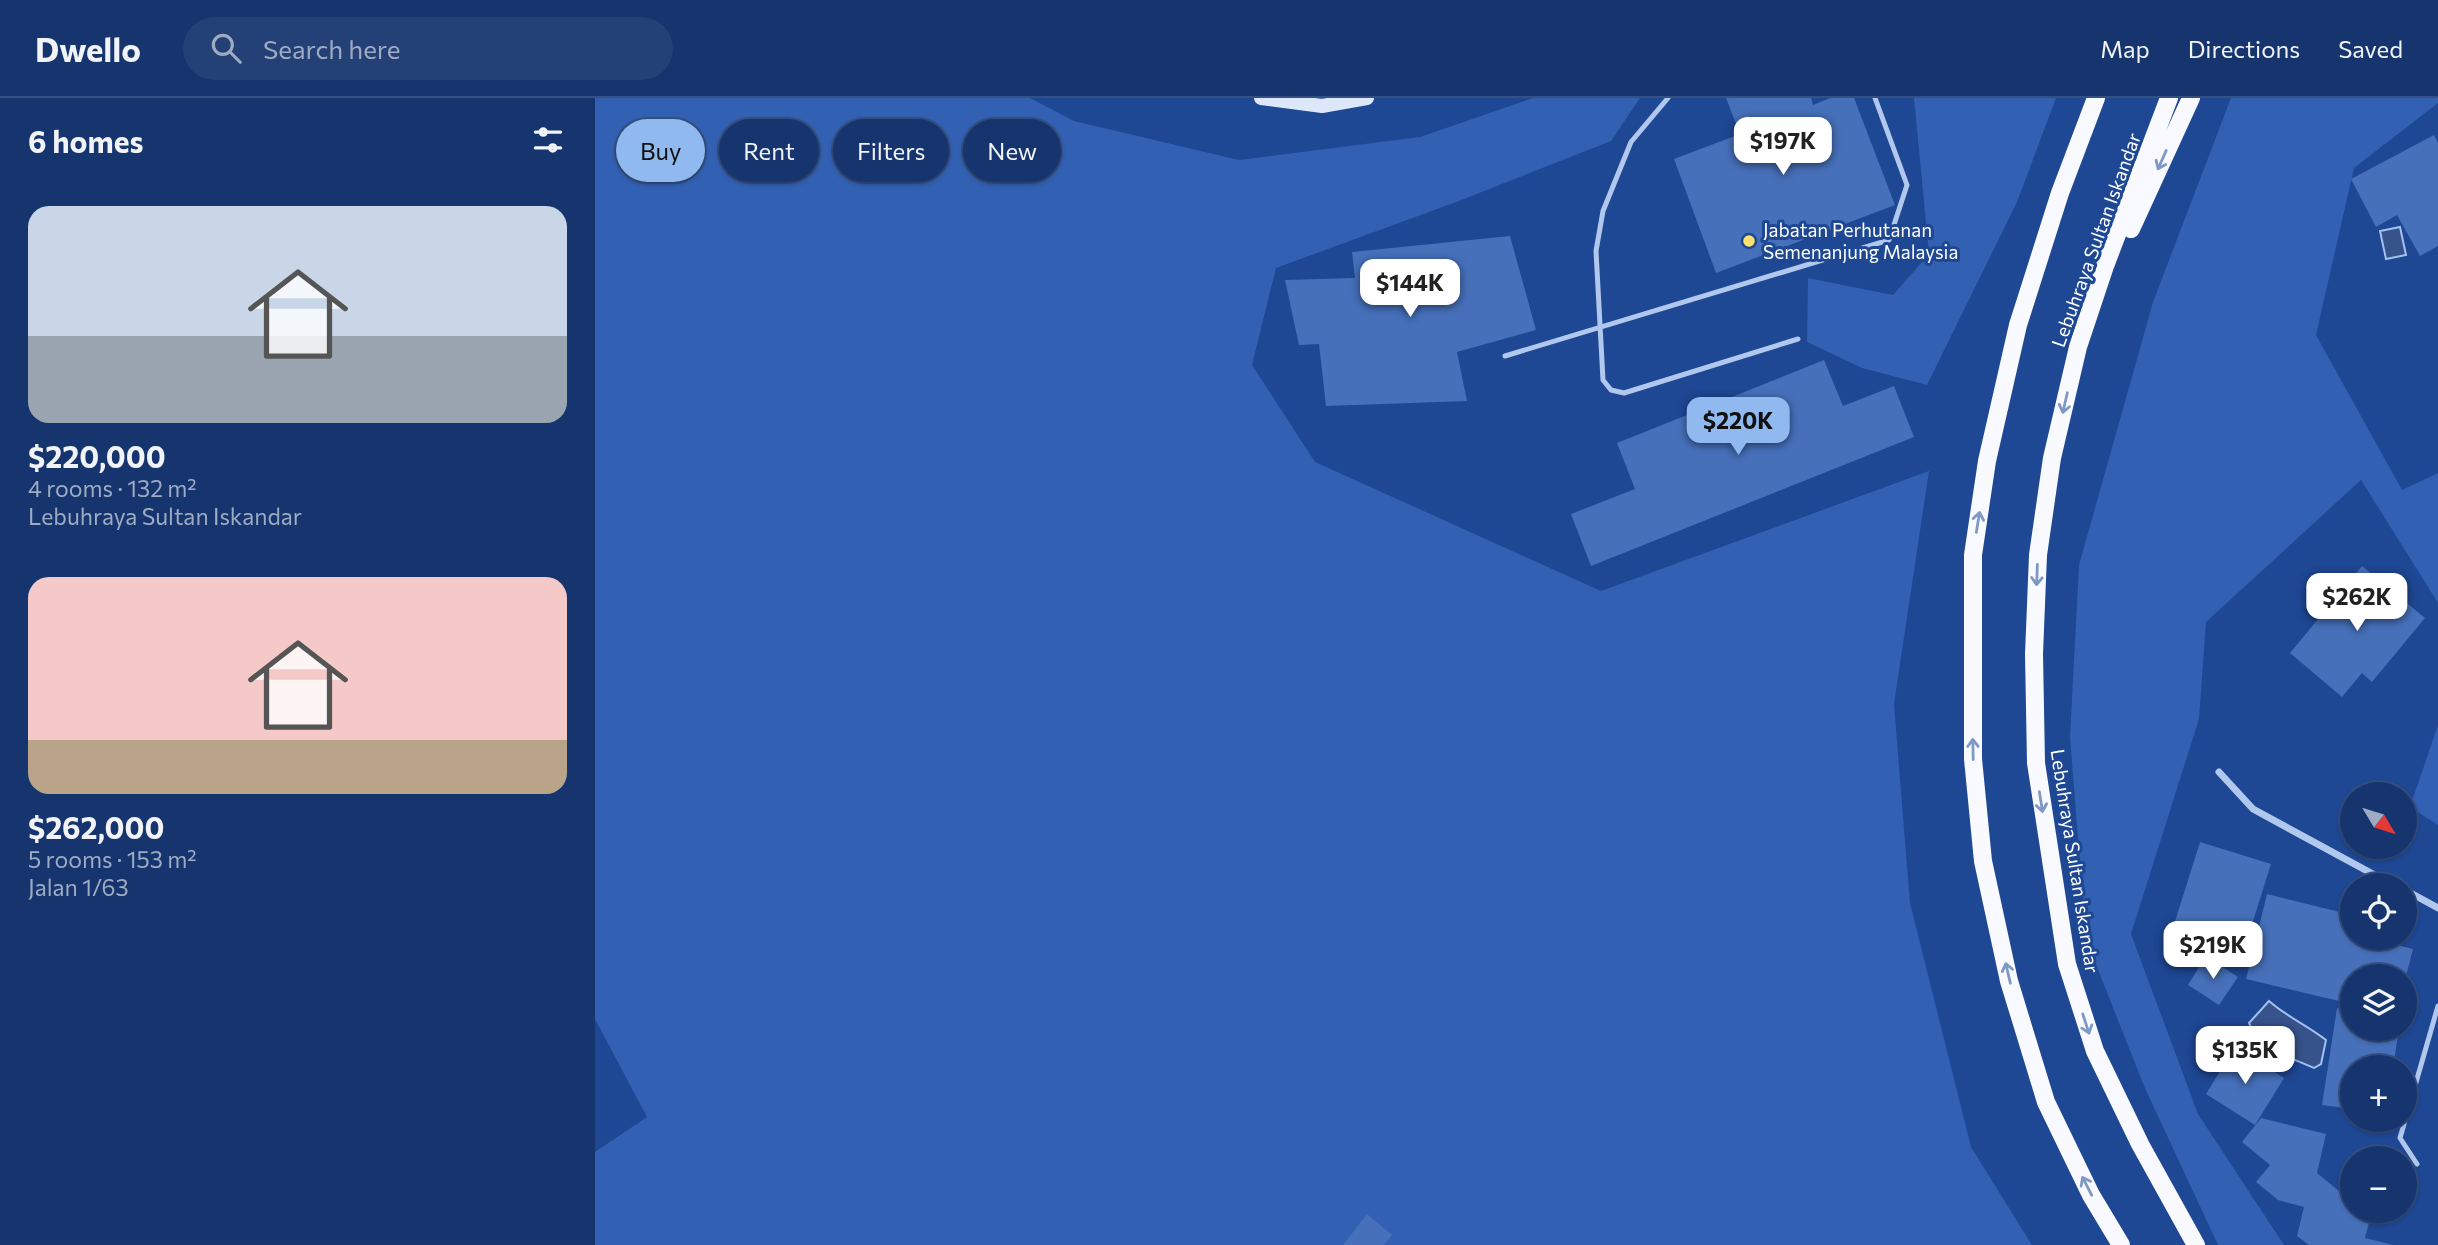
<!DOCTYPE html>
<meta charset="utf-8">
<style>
:root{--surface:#16356f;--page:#234077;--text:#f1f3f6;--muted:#9eabc3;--line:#355082;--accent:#90b9f0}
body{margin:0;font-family:Commissioner,sans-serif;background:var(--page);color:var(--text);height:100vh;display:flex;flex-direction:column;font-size:26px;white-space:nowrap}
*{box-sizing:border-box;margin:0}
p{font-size:23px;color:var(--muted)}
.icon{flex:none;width:38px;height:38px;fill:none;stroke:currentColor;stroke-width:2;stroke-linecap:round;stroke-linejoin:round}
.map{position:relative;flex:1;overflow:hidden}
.drawer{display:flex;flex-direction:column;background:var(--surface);width:595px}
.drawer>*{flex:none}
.guide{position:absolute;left:21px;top:21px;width:665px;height:63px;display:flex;gap:14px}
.needle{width:46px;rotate:128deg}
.controls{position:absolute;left:1745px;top:684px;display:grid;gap:14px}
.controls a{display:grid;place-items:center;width:77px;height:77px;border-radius:50%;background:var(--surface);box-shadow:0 2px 5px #0004,0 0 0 2px var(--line);font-size:35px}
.price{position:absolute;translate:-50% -60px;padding:0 16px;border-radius:14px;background:#fff;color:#222;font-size:23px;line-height:46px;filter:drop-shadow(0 2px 4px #0008)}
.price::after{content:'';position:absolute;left:50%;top:42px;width:21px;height:16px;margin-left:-10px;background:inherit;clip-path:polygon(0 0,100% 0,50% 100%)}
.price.current{background:var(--accent);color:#111}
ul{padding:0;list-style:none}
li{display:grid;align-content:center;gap:14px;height:371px;padding:0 28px}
li span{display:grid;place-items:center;height:217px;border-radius:21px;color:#555}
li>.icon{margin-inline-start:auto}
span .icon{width:126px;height:126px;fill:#fffc;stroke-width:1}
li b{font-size:30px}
h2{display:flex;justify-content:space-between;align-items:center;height:84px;padding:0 28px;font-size:30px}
.chip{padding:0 24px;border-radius:32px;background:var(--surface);box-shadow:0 2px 5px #0004,0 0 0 2px var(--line);font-size:24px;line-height:63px}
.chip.current{background:var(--accent);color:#111}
header{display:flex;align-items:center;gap:42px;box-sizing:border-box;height:98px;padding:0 35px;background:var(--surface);border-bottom:2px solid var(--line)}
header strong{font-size:33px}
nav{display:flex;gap:38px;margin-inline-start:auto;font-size:24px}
.search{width:490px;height:63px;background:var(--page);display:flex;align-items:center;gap:18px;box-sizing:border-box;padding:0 24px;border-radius:38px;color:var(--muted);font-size:26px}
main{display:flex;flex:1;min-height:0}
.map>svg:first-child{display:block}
.green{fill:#3260b2}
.water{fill:#36538c;stroke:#a3c0f0;stroke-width:2}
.building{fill:#4670ba}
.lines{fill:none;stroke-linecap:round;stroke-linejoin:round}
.lane{stroke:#b0c7ee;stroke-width:5}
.street{stroke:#b0c7ee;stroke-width:7}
.secondary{stroke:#dde7fa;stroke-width:14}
.primary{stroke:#f8faff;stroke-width:18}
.oneway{stroke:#8098c4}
.poi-dot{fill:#fde16f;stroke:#1e4794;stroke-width:2.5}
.labels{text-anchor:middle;stroke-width:6;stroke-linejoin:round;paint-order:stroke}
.poi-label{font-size:19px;fill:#fff;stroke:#1e4794;text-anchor:start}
.street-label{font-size:19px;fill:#fff;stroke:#1e4794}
</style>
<header>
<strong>Dwello</strong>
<div class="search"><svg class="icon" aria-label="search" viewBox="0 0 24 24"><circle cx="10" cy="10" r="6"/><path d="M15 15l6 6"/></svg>Search here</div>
<nav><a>Map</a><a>Directions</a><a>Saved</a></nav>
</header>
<main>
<section class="drawer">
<h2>6 homes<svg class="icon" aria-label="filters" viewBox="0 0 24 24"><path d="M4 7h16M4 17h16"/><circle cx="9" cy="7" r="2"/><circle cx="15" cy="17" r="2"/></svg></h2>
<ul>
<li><span style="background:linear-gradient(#c9d6e8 60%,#9aa5b1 0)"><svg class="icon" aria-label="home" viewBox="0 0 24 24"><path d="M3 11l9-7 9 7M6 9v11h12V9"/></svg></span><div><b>$220,000</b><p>4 rooms · 132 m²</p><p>Lebuhraya Sultan Iskandar</p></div></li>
<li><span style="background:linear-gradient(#f6c9c9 75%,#b9a48a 0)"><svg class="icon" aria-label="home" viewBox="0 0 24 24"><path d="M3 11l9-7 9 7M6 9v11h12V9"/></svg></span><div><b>$262,000</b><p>5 rooms · 153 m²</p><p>Jalan 1/63</p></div></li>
</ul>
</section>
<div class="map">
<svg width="1843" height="1147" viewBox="0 0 1843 1147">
<rect width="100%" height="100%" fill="#1e4794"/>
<path class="green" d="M 0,0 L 435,0 L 479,23 L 644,62 L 825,39 L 938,0 L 1045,0 L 1016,43 L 864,103 L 681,170 L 657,267 L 720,364 L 1006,493 L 1334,373 L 1299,606 L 1315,805 L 1376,1049 L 1437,1147 L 0,1147 L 0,1054 L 52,1019 L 0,921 Z
M 1319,0 L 1461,0 L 1422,104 L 1332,287 L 1267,270 L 1212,244 L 1213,180 L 1298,197 L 1334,156 Z
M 1636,0 L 1843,0 L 1843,5 L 1759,70 L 1721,237 L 1807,392 L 1843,375 L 1843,505 L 1766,382 L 1611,524 L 1604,621 L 1536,836 L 1603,1016 L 1689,1147 L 1623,1147 L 1549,988 L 1500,864 L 1488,804 L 1475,639 L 1484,467 L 1558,204 Z
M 1843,627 L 1843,727 L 1815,709 Z"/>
<path class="water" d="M 1805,129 L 1811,157 L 1791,161 L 1785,133 Z
M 1674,903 C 1692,919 1712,927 1731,942 L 1726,966 L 1719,970 L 1676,952 L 1661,941 L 1654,925 Z"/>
<path class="building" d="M 1131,0 L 1216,0 L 1218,7 L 1235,0 L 1259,0 L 1300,107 L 1121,175 L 1079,61 L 1145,36 Z
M 1839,37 L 1843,45 L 1843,148 L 1825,158 L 1802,117 L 1781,129 L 1756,81 Z
M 915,138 L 941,232 L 862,254 L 872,303 L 731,308 L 724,246 L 704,247 L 690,182 L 760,180 L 757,154 Z
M 1229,262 L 1248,308 L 1299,288 L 1319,339 L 996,468 L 976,416 L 1040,391 L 1022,345 Z
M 1767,468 L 1830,520 L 1777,584 L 1767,575 L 1747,599 L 1695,555 Z
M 1605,744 L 1676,766 L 1647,858 L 1576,836 Z
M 1672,796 L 1757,817 L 1757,840 L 1774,840 L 1818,851 L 1811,878 L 1757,878 L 1757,906 L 1651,881 Z
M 1611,858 L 1643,879 L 1624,907 L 1593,887 Z
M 1742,910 L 1757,912 L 1757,931 L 1804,931 L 1798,970 L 1757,970 L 1757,1011 L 1727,1007 Z
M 1640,949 L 1689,980 L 1660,1027 L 1611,996 Z
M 1666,1020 L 1731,1036 L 1722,1075 L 1744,1093 L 1757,1096 L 1757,1113 L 1777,1113 L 1770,1140 L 1798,1147 L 1714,1147 L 1702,1138 L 1709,1109 L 1683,1102 L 1661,1084 L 1675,1067 L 1647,1044 Z
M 772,1116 L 797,1137 L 789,1147 L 748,1147 Z"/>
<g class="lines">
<path class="lane" d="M 1073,0 L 1036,44 L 1008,113 L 1001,153 L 1008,282 L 1016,292 L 1029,295 L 1203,241
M 910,258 L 1294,142 L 1312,87 L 1280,0
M 1822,1066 L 1805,1040 L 1843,908"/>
<path class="street" d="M 1624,674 L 1658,711 L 1800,788
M 1810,792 L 1843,810"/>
<path class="secondary" d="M 666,0 L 727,8 L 772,0"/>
<path class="primary" d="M 1501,0 L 1465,95 L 1423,227 L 1392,363 L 1378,457 L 1378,661 L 1388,763 L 1414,883 L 1451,1004 L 1496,1097 L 1526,1147
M 1574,0 L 1510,168 L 1483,249 L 1457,360 L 1443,457 L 1439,556 L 1441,665 L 1472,866 L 1500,953 L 1545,1046 L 1601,1147
M 1536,131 L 1596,0"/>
</g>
<defs><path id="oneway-shaft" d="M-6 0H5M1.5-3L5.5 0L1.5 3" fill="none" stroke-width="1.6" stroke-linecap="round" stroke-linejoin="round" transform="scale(1.75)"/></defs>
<g class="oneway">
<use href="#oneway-shaft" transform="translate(1567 62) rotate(114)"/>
<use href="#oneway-shaft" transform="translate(1470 305) rotate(103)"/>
<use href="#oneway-shaft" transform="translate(1383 424) rotate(-81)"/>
<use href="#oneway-shaft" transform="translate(1442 477) rotate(92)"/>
<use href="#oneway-shaft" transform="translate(1378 651) rotate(-91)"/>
<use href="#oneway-shaft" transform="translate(1446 704) rotate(81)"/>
<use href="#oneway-shaft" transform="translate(1413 875) rotate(-103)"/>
<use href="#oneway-shaft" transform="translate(1491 926) rotate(72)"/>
<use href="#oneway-shaft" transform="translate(1492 1088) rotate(-117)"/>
</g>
<circle class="poi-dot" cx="1154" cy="143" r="7"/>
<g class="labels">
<g class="poi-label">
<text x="1168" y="139">Jabatan Perhutanan<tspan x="1168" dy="22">Semenanjung Malaysia</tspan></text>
</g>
<g class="street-label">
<text transform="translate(1501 142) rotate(-70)" y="7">Lebuhraya Sultan Iskandar</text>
<text transform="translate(1480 763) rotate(81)" y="7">Lebuhraya Sultan Iskandar</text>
</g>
</g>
</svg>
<div class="controls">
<a><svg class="needle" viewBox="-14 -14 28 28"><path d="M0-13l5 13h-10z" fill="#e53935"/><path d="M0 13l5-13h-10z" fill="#9eabc3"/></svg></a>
<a><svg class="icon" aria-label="locate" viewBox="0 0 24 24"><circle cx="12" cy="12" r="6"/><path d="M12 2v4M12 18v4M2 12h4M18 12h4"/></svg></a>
<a><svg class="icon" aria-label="layers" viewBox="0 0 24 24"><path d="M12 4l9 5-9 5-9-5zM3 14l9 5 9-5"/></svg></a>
<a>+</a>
<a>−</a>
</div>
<b class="price" style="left:1188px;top:79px">$197K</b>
<b class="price" style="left:815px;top:221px">$144K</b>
<b class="price current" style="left:1143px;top:359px">$220K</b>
<b class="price" style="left:1762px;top:535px">$262K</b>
<b class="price" style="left:1618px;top:883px">$219K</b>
<b class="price" style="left:1650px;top:988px">$135K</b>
<div class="guide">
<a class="chip current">Buy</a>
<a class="chip">Rent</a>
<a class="chip">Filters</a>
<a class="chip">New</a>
</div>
</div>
</main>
